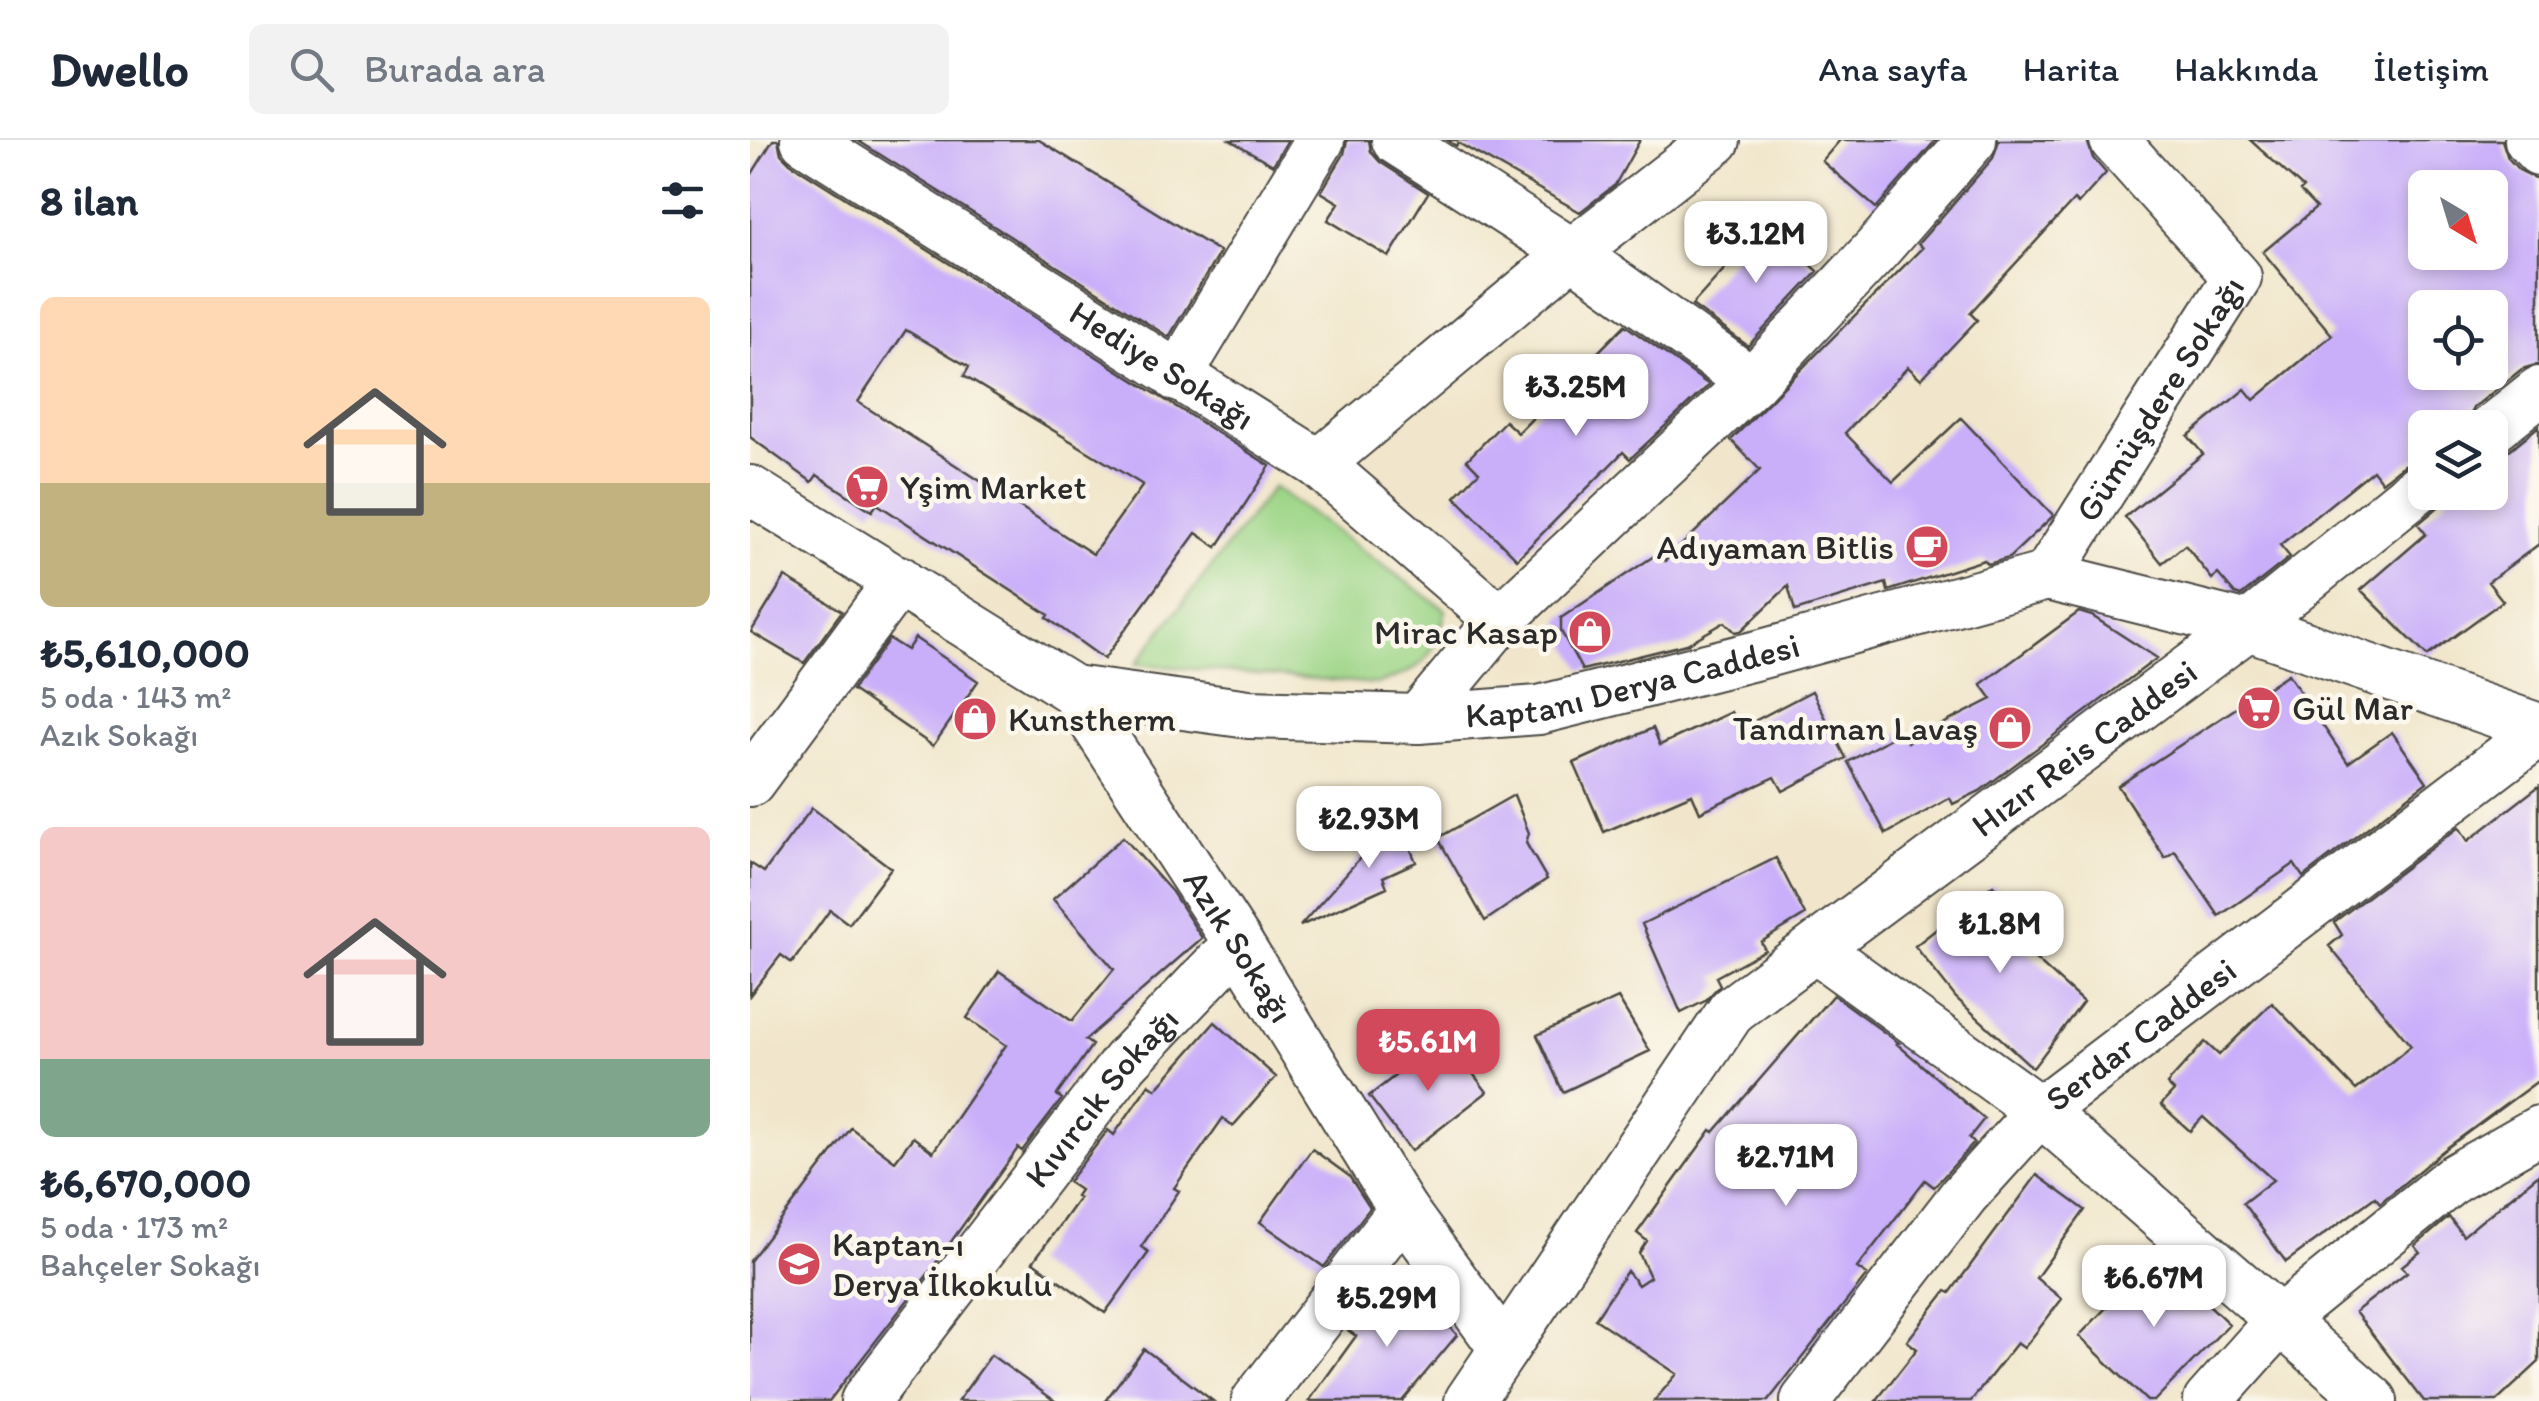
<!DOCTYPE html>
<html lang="tr">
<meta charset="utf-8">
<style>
:root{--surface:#fff;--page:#f2f2f3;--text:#1f2937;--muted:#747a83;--line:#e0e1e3;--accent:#d1495b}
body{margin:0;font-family:Itim,sans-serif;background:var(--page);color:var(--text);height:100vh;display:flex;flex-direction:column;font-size:38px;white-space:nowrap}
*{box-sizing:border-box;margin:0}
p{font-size:32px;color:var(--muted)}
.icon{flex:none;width:55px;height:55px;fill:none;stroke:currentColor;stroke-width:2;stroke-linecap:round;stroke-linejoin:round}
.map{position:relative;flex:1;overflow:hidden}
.details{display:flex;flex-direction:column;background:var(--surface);width:750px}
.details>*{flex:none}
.needle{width:65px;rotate:142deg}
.tools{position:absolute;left:1658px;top:30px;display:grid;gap:20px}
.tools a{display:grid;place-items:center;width:100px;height:100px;border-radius:15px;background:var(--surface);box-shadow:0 5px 15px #0003;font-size:50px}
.price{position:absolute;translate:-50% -85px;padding:0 22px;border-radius:20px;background:#fff;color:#222;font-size:32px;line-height:65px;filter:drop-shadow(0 2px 5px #0008)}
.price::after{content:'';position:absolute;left:50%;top:60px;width:30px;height:22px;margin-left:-15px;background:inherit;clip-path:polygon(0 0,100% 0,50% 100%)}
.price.on{background:var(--accent);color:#fff}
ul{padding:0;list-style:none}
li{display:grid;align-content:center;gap:20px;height:530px;padding:0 40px}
li span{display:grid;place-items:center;height:310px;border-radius:15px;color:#555}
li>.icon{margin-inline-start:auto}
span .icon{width:180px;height:180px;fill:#fffc;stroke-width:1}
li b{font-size:42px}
h2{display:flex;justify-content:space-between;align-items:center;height:120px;padding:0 40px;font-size:42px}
header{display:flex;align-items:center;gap:60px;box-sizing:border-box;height:140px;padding:0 50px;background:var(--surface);border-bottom:2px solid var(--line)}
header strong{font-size:48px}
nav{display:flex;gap:55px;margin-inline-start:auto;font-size:35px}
.search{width:700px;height:90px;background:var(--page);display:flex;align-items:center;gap:25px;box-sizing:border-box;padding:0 35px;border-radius:15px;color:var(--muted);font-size:38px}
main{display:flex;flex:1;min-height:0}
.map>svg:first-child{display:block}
.green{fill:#9dd587;stroke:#648059;stroke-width:2.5}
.building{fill:#c9aefa;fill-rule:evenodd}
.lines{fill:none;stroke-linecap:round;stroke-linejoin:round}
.minor-casing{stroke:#494743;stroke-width:52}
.minor{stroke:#fff;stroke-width:48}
.labels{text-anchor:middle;stroke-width:9;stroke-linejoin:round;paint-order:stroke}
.street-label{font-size:35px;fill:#2b2b2b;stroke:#fbf7ec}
.poi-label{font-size:35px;fill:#2b2b2b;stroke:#fbf7ec;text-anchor:start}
</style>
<header>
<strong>Dwello</strong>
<div class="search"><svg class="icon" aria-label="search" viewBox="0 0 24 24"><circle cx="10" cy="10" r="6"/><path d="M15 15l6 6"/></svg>Burada ara</div>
<nav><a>Ana sayfa</a><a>Harita</a><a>Hakkında</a><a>İletişim</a></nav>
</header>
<main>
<section class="details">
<h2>8 ilan<svg class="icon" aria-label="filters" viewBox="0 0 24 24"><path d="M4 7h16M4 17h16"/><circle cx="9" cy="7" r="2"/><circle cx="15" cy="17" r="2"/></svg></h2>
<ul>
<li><span style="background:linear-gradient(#ffd9b3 60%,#c2b280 0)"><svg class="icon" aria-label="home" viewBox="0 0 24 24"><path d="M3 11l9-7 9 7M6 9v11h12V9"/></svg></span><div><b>₺5,610,000</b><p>5 oda · 143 m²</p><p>Azık Sokağı</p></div></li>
<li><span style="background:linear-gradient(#f6c9c9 75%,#7fa58c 0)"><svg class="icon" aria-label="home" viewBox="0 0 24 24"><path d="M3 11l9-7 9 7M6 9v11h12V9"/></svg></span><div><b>₺6,670,000</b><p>5 oda · 173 m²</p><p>Bahçeler Sokağı</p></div></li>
</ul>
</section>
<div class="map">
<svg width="1789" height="1261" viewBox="0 0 1789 1261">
<rect width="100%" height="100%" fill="#fbf7ec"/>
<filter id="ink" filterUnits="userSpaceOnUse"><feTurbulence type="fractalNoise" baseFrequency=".01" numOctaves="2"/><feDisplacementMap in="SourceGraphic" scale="20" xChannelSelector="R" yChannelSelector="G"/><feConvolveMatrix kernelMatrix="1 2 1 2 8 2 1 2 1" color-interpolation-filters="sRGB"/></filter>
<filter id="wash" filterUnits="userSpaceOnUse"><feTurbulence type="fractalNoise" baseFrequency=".0048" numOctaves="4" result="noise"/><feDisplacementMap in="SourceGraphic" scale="40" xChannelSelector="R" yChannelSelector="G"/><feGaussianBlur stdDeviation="2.25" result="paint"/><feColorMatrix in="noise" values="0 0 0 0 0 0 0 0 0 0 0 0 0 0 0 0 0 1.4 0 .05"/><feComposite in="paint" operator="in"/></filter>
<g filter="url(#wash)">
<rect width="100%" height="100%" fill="#f1e6cb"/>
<path class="green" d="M 523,347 L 696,470 C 684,519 674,530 626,544 L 386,524 Z"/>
<g id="blocks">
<path class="building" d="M 23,0 L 28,0 L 31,14 L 40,23 L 520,326 L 467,407 L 446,393 L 354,519 L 297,478 L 299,475 L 127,364 L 122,371 L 67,335 L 62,342 L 0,297 L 0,37 ZM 156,190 L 219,227 L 214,236 L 393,345 L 343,414 L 108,262 Z
M 107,0 L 289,0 L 470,112 L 419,197 Z
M 480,0 L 538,0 L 523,25 Z
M 597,0 L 619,0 L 621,12 L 630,22 L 678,53 L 639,117 L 578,80 L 589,63 L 571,52 L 594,14 Z
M 697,0 L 890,0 L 865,45 L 830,72 L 708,3 L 706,6 Z
M 1090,0 L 1186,0 L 1126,68 L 1072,21 Z
M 1249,0 L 1337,0 L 1343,18 L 1356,33 L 1328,64 L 1324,60 L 1220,173 L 1227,180 L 1171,239 L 1158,227 L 1095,293 L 1143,342 L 1211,278 L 1303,375 L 1302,377 L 1259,418 L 1238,424 L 1234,420 L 1138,451 L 1136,443 L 1045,471 L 1038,446 L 991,491 L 985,492 L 975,482 L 937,504 L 832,530 L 811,491 L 811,478 L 907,414 L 915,421 L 1010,330 L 981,300 L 1172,108 L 1168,104 L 1243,18 Z
M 1500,0 L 1752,0 L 1758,18 L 1769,30 L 1789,40 L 1789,224 L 1772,229 L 1723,268 L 1713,288 L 1675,288 L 1675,316 L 1658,322 L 1632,342 L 1623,330 L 1530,405 L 1540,417 L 1491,456 L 1485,454 L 1468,434 L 1462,439 L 1435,405 L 1412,423 L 1375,377 L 1453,314 L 1438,296 L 1495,249 L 1504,260 L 1582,195 L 1513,112 L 1566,68 L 1550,51 L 1553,48 ZM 1675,48 L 1740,48 L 1740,112 L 1675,112 ZM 1675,168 L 1740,168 L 1740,232 L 1675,232 Z
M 1015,84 L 1068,131 L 998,206 L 942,165 Z
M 875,185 L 959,245 L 880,319 L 873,312 L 767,419 L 705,357 L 729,332 L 717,320 L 755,281 L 768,293 Z
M 1789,286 L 1789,404 L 1738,442 L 1753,461 L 1677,516 L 1611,450 L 1676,394 L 1668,384 L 1692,364 L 1701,352 L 1740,352 L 1740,317 L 1757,312 Z
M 35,437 L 92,471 L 54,523 L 1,492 Z
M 1329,472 L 1342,476 L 1407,518 L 1230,651 L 1203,664 L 1200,658 L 1136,694 L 1098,622 L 1151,592 L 1157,602 L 1242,559 L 1231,544 Z
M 165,498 L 228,541 L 183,606 L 102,550 L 139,499 L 157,510 Z
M 1538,534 L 1598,623 L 1642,592 L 1677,642 L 1553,737 L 1544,724 L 1469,776 L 1425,711 L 1415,718 L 1368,646 Z
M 1062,551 L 1096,618 L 1033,651 L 1025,637 L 950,672 L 942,654 L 854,692 L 824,623 L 903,588 L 910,605 L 981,572 L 989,589 Z
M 1789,646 L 1789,940 L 1694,1010 L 1630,1063 L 1625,1057 L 1536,1122 L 1493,1063 L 1523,1040 L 1453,977 L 1440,991 L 1411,965 L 1424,951 L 1417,944 L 1455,902 L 1469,915 L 1522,863 L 1606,950 L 1661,906 L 1579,806 L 1592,795 L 1584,782 L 1709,687 L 1718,701 Z
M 764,655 L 779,693 L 776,703 L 797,739 L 735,781 L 688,698 Z
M 62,668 L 141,728 L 99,784 L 80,770 L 42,823 L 31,815 L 0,855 L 0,723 L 14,732 Z
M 647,676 L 666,722 L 633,737 L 637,747 L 550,786 Z
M 373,697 L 422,752 L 452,798 L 335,900 L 342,905 L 307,955 L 312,959 L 272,1011 L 268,1008 L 178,1134 L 79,1261 L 0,1261 L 0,1121 L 101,988 L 145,1021 L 163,997 L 183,1012 L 256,905 L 217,878 L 249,831 L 322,881 L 364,829 L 303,759 Z
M 1026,718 L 1055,775 L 1011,802 L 1015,810 L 966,837 L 970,845 L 955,861 L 931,873 L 892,784 Z
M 1243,745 L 1284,798 L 1272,807 L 1333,862 L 1283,928 L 1206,858 L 1165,806 Z
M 1083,855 L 1149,903 L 1147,904 L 1234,979 L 1219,998 L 1224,1003 L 1184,1047 L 1175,1040 L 1107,1128 L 1117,1135 L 1018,1261 L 904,1261 L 927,1234 L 845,1179 L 877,1131 L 888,1145 L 900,1137 L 889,1113 L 897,1101 L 887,1093 L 961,990 L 964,992 Z
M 868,858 L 900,911 L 813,952 L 787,895 Z
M 465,882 L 526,937 L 483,986 L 473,978 L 424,1048 L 429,1051 L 391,1107 L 399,1112 L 355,1173 L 283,1122 L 329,1058 L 326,1056 L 330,1050 L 318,1042 L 358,990 L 364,995 L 399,944 L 406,949 Z
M 695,897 L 737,952 L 661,1011 L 619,956 Z
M 562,1009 L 599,1036 L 620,1068 L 574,1127 L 510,1082 Z
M 1789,1034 L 1789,1222 L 1747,1261 L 1674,1261 L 1605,1172 L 1657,1132 L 1652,1126 L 1670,1112 L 1665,1106 L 1699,1077 L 1713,1096 Z
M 1287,1035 L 1335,1070 L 1286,1138 L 1312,1159 L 1274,1208 L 1267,1203 L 1221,1261 L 1126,1261 L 1167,1209 L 1157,1201 L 1196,1151 L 1200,1153 Z
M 1407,1115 L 1479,1184 L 1404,1261 L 1397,1261 L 1329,1196 Z
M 631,1144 L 658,1162 L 670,1153 L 707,1195 L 652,1261 L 559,1261 L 606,1196 L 596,1189 Z
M 394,1209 L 463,1261 L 355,1261 Z
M 241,1215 L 305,1261 L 208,1261 Z"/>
</g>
</g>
<g filter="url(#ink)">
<use href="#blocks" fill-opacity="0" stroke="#494743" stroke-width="2.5"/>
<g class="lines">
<defs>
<g id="minor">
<path id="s1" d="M 55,0 L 569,324 L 750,480"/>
<path d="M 646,0 L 822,113 L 1002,242"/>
<path d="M 1779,0 L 1789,11"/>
<path d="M 427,237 L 570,0"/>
<path d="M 1740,290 L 1789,251"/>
<path d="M 569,324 L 822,113 L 966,0"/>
<path id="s2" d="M 0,350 L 323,550 L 499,574 L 668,579 L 789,570 L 1012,514 L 1297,436 L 1498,486 L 1789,588"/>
<path id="s3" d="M 1297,436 L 1487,137 L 1364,0"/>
<path id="s4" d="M 323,550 L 488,803 L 653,1070 L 754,1209"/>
<path d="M 668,579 L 750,480 L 1002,242 L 1127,109 L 1222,0"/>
<path d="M 0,642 L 149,440"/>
<path d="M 1066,809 L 1290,971 L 1623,1261"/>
<path id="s5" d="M 115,1261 L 375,922 L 488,803"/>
<path d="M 506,1261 L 653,1070"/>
<path id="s6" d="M 719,1261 L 982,870 L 1498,486 L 1675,343"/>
<path id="s7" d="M 1055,1261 L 1214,1055 L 1290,971 L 1789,592"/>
<path d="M 1458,1261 L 1531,1179 L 1703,1039 L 1789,990"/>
</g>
</defs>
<use href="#minor" class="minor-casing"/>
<use href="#minor" class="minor"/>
</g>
</g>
<defs>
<symbol id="supermarket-disc" viewBox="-11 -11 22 22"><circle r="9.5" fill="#d1495b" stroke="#fbf7ec"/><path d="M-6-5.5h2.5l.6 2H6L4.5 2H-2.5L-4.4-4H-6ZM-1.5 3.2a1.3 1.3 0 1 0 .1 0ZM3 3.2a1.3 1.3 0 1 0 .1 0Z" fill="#fff"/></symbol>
<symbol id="cafe-disc" viewBox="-11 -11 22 22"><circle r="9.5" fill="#d1495b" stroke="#fbf7ec"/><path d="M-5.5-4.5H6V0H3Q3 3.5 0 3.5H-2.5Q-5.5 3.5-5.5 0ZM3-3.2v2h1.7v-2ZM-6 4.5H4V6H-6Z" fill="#fff"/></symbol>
<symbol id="shop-disc" viewBox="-11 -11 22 22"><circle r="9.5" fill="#d1495b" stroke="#fbf7ec"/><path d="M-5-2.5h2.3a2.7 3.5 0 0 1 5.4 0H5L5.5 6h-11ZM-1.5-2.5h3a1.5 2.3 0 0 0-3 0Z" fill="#fff"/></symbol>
<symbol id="school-disc" viewBox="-11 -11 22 22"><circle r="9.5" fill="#d1495b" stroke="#fbf7ec"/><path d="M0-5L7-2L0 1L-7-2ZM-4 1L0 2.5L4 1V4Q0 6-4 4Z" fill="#fff"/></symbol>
</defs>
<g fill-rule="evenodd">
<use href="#supermarket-disc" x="92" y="322" width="50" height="50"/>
<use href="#cafe-disc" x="1152" y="382" width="50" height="50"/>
<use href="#shop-disc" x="815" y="467" width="50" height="50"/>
<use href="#supermarket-disc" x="1484" y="543" width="50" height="50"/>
<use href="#shop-disc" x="200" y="554" width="50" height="50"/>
<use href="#shop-disc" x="1235" y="563" width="50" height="50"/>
<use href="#school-disc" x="24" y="1099" width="50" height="50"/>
</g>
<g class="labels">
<g class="street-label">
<text dy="12" stroke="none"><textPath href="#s1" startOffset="422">Hediye Sokağı</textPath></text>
<text dy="12" stroke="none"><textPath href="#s3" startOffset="210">Gümüşdere Sokağı</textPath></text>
<text dy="12" stroke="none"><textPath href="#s2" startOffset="945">Kaptanı Derya Caddesi</textPath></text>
<text dy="12" stroke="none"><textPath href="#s6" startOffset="910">Hızır Reis Caddesi</textPath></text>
<text dy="12" stroke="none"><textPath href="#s4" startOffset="305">Azık Sokağı</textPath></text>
<text dy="12" stroke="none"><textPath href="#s7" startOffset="500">Serdar Caddesi</textPath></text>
<text dy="12" stroke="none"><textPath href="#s5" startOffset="385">Kıvırcık Sokağı</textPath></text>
</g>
<g class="poi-label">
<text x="150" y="359">Yşim Market</text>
<text x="1144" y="419" text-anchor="end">Adıyaman Bitlis</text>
<text x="808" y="504" text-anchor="end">Mirac Kasap</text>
<text x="1542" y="580">Gül Mar</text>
<text x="258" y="591">Kunstherm</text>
<text x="1228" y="600" text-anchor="end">Tandırnan Lavaş</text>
<text x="82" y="1116">Kaptan-ı<tspan x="82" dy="40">Derya İlkokulu</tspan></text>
</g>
</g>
</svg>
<div class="tools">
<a><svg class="needle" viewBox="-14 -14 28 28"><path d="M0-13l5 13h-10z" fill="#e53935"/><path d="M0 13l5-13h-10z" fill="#747a83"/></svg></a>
<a><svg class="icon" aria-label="locate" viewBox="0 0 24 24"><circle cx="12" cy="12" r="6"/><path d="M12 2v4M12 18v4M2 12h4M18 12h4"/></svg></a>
<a><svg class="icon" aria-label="layers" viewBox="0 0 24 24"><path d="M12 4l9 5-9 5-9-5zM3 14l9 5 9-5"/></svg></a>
</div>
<b class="price" style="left:1006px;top:146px">₺3.12M</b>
<b class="price" style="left:826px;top:299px">₺3.25M</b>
<b class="price" style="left:619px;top:731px">₺2.93M</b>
<b class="price" style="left:1250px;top:836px">₺1.8M</b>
<b class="price on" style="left:678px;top:954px">₺5.61M</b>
<b class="price" style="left:1036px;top:1069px">₺2.71M</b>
<b class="price" style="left:1404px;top:1190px">₺6.67M</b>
<b class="price" style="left:637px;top:1210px">₺5.29M</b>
</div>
</main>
